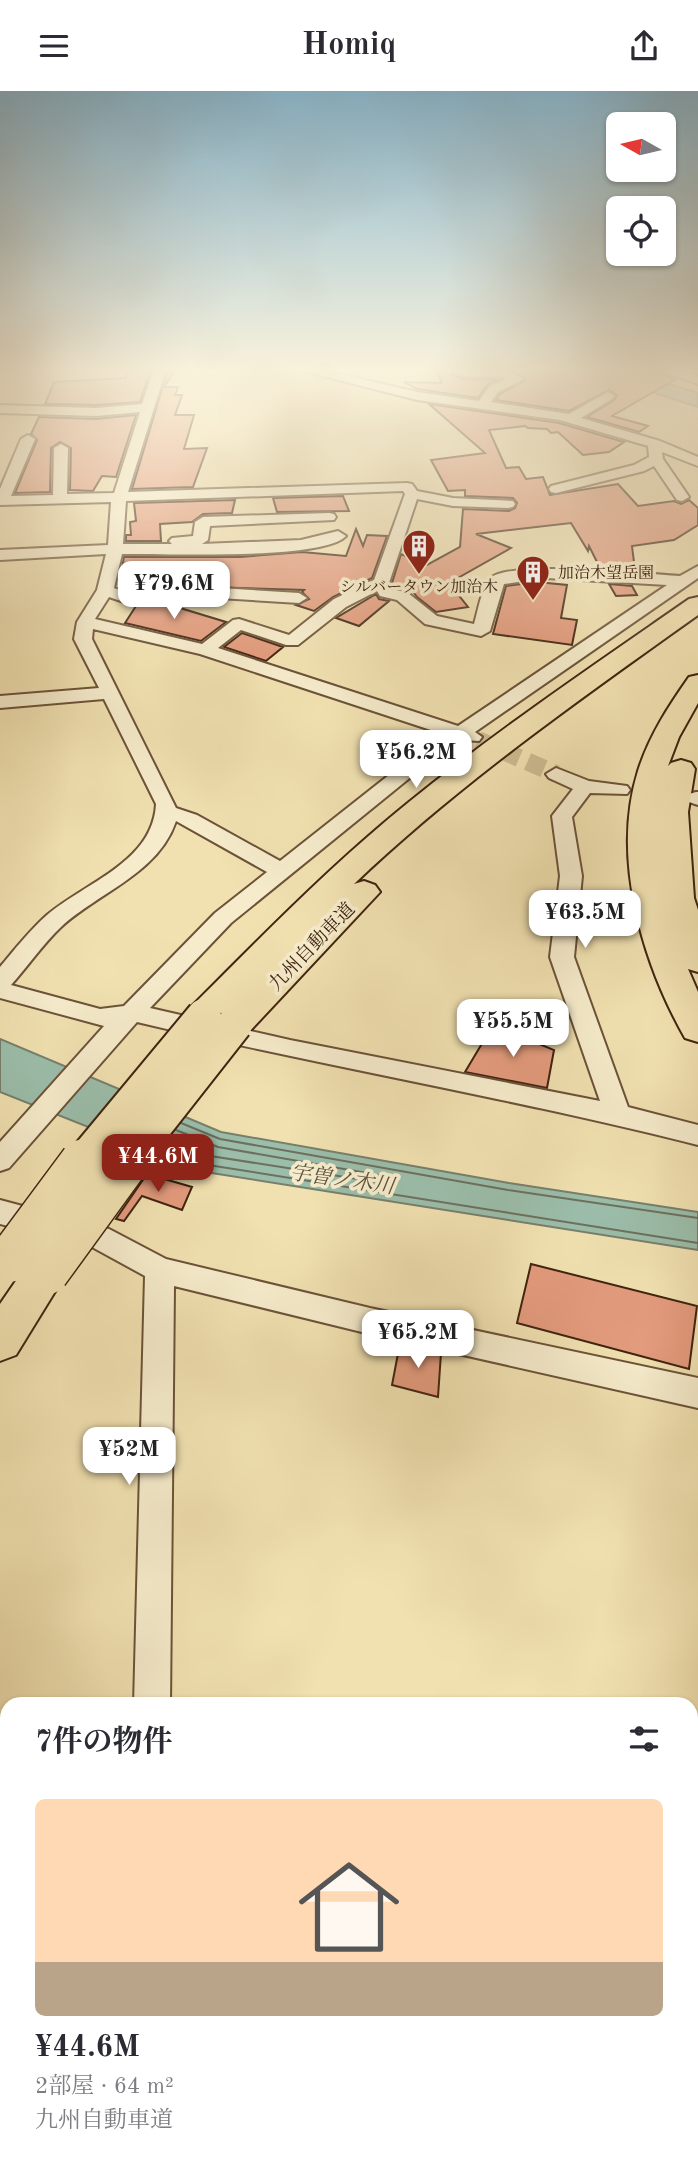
<!DOCTYPE html>
<html lang="ja">
<meta charset="utf-8">
<style>
:root{--surface:#fff;--page:#f7f7f7;--text:#2b2b33;--muted:#7c7c81;--line:#e1e1e2;--accent:#8f2418}
body{margin:0;font-family:"Old Standard TT","Noto Serif JP",serif;background:var(--page);color:var(--text);height:100vh;display:flex;flex-direction:column;font-size:26px;white-space:nowrap}
*{box-sizing:border-box;margin:0}
p{font-size:23px;color:var(--muted)}
.icon{flex:none;width:38px;height:38px;fill:none;stroke:currentColor;stroke-width:2;stroke-linecap:round;stroke-linejoin:round}
.map{position:relative;flex:1;overflow:hidden}
.side{position:absolute;left:0px;top:1606px;width:698px;height:471px;display:flex;flex-direction:column;background:var(--surface);border-radius:21px 21px 0 0;box-shadow:0 2px 5px #0004}
.side>*{flex:none}
.needle{width:46px;rotate:278deg}
.controls{position:absolute;left:606px;top:21px;display:grid;gap:14px}
.controls a{display:grid;place-items:center;width:70px;height:70px;border-radius:10px;background:var(--surface);box-shadow:0 2px 5px #0004;font-size:35px}
.price{position:absolute;translate:-50% -60px;padding:0 16px;border-radius:14px;background:#fff;color:#222;font-size:23px;line-height:46px;filter:drop-shadow(0 2px 4px #0008)}
.price::after{content:'';position:absolute;left:50%;top:42px;width:21px;height:16px;margin-left:-10px;background:inherit;clip-path:polygon(0 0,100% 0,50% 100%)}
.price.active{background:var(--accent);color:#fff}
ul{padding:0;list-style:none}
li{display:grid;align-content:center;gap:14px;height:371px;padding:0 35px}
li+li{border-top:2px solid var(--line)}
li span{display:grid;place-items:center;height:217px;border-radius:10px;color:#555}
li>.icon{margin-inline-start:auto}
span .icon{width:126px;height:126px;fill:#fffc;stroke-width:1}
li b{font-size:30px}
h2{display:flex;justify-content:space-between;align-items:center;height:84px;padding:0 35px;font-size:30px}
header{display:flex;justify-content:space-between;align-items:center;height:91px;padding:0 35px;background:var(--surface);font-size:32px;font-weight:700}
.map>svg:first-child{display:block}
.water{fill:#9bbeab;stroke:#76806d;stroke-width:2}
.lines{fill:none;stroke-linecap:round;stroke-linejoin:round}
.shore{stroke:#6d705e;stroke-width:2}
.building{fill:#e39b7d;stroke:#3f2310;stroke-width:2}
.street-tunnel{stroke:#cdbb91;stroke-width:18;stroke-dasharray:18 9;stroke-linecap:butt}
.street-casing{stroke:#6c5238;stroke-width:4}
.highway-casing{stroke:#3f2310;stroke-width:4}
.street{fill:#f6eccc;fill-rule:evenodd}
.highway{fill:#f1e1b1;fill-rule:evenodd}
.highway-bridge-far1-casing{stroke:#3f2310;stroke-width:38;stroke-linecap:butt}
.highway-bridge-casing{stroke:#3f2310;stroke-width:48;stroke-linecap:butt}
.highway-bridge-far1{stroke:#f1e1b1;stroke-width:34}
.highway-bridge{stroke:#f1e1b1;stroke-width:45}
.labels{text-anchor:middle;stroke-width:7;stroke-linejoin:round;paint-order:stroke}
.far-poi-label{font-size:16px;fill:#3f2310;stroke:#f6eccc;text-anchor:start}
.street-label{font-size:19px;fill:#3f2310;stroke:#f6eccc}
.water-label{font-size:21px;font-style:italic;fill:#5b523e;stroke:#f6eccc}
</style>
<header><svg class="icon" aria-label="menu" viewBox="0 0 24 24"><path d="M4 6h16M4 12h16M4 18h16"/></svg>Homiq<svg class="icon" aria-label="share" viewBox="0 0 24 24"><path d="M12 15V3M7 8l5-5 5 5M5 13v7h14v-7"/></svg></header>
<div class="map">
<svg width="698" height="2077" viewBox="0 0 698 2077">
<rect width="100%" height="100%" fill="#f1e1b1"/>
<filter id="stains"><feTurbulence type="fractalNoise" baseFrequency=".00286" numOctaves="4"/><feColorMatrix values="0 0 0 0 .2 0 0 0 0 .09 0 0 0 0 .02 0 0 0 .5 -.17"/></filter>
<radialGradient id="worn" r=".72"><stop offset=".6" stop-color="#630" stop-opacity="0"/><stop offset="1" stop-color="#630" stop-opacity=".3"/></radialGradient>
<path class="water" d="M 581,278 L 623,278 L 698,302 L 698,316 Z
M 0,948 L 221,1041 L 509,1092 L 698,1121 L 698,1159 L 199,1080 L 0,1001 Z"/>
<g class="lines">
<path class="shore" d="M 181,1032 L 220,1048 L 508,1099 L 698,1127
M 167,1050 L 204,1064 L 383,1092 L 387,1090 L 384,1085 L 218,1056 L 176,1039
M 161,1057 L 202,1073 L 698,1152"/>
</g>
<path class="building" d="M 129,278 L 151,278 L 140,311 L 96,314 L 45,313 L 54,291 L 125,287 Z
M 168,278 L 176,278 L 164,296 L 178,296 L 175,304 L 182,304 L 175,324 L 194,324 L 184,358 L 207,357 L 193,396 L 132,398 Z
M 435,278 L 451,278 L 451,283 L 463,288 L 498,289 L 488,293 L 478,307 L 417,298 L 404,291 L 442,292 Z
M 510,278 L 651,278 L 676,288 L 612,325 L 648,335 L 639,341 L 587,326 L 614,309 L 617,304 L 609,299 L 569,320 L 496,309 L 500,303 L 526,289 Z
M 429,313 L 559,332 L 624,351 L 609,361 L 583,364 L 558,341 L 551,342 L 547,338 L 528,337 L 525,335 L 489,339 L 506,377 L 519,376 L 526,388 L 543,386 L 550,404 L 618,393 L 638,415 L 674,410 L 681,413 L 689,409 L 698,417 L 698,434 L 674,449 L 632,455 L 635,479 L 600,477 L 589,455 L 588,460 L 571,432 L 476,443 L 511,457 L 449,492 L 468,516 L 436,521 L 417,506 L 408,494 L 404,498 L 394,496 L 392,492 L 401,463 L 427,474 L 460,456 L 463,418 L 509,420 L 515,417 L 517,412 L 513,407 L 465,405 L 465,399 L 448,400 L 431,369 L 485,362 Z
M 136,324 L 116,386 L 102,385 L 93,400 L 70,399 L 71,357 L 60,351 L 51,357 L 50,401 L 15,402 L 37,349 L 31,343 L 39,326 L 96,328 Z
M 343,405 L 349,420 L 277,421 L 273,407 Z
M 235,409 L 232,422 L 203,423 L 192,431 L 160,433 L 161,450 L 126,450 L 126,444 L 131,444 L 130,431 L 136,430 L 134,412 Z
M 356,438 L 363,455 L 367,444 L 387,445 L 372,487 L 333,506 L 314,520 L 296,514 L 309,508 L 302,501 L 304,499 L 119,493 L 124,466 L 240,466 L 302,461 L 346,465 Z
M 537,491 L 567,494 L 561,527 L 577,529 L 572,554 L 493,543 L 506,495 Z
M 609,493 L 632,495 L 637,504 L 616,505 Z
M 376,503 L 379,508 L 389,510 L 359,535 L 336,527 Z
M 167,513 L 226,531 L 201,550 L 125,532 L 136,515 Z
M 242,542 L 283,556 L 266,570 L 224,556 Z
M 493,934 L 554,959 L 547,997 L 465,981 Z
M 147,1083 L 192,1096 L 182,1119 L 142,1105 L 124,1130 L 116,1128 Z
M 531,1173 L 697,1215 L 689,1278 L 517,1232 Z
M 400,1252 L 441,1262 L 438,1306 L 392,1294 Z"/>
<g class="lines">
<path class="street-tunnel" d="M 478,649 L 556,683"/>
<defs>
<path id="street" d="M 154,278 L 166,278 L 128,401 L 407,392 L 412,393 L 417,400 L 453,407 L 513,410 L 515,413 L 513,416 L 508,417 L 453,415 L 417,408 L 389,492 L 392,498 L 408,502 L 437,525 L 474,533 C 478,520 481,498 491,487 C 508,469 650,483 680,485 L 698,475 L 698,487 L 475,641 L 482,646 L 479,650 L 463,649 L 422,677 L 231,832 L 150,917 L 290,949 L 600,1010 L 550,866 L 560,785 L 552,725 L 573,698 L 549,687 L 546,683 L 556,677 L 589,690 L 627,695 L 630,699 L 627,703 L 590,702 L 572,726 L 582,785 L 574,866 L 628,1016 L 698,1034 L 698,1054 C 512,1007 323,975 137,931 L 9,1077 L 0,1080 L 0,1051 L 104,935 L 0,907 L 0,876 C 15,858 30,839 47,824 C 86,791 153,771 156,713 L 104,608 L 0,617 L 0,605 L 99,597 L 74,548 L 77,531 L 97,499 L 106,463 L 0,469 L 0,459 L 108,454 L 111,411 L 0,414 L 0,398 L 21,348 L 28,344 L 35,348 L 11,405 L 53,404 L 54,357 L 61,353 L 68,357 L 67,403 L 114,402 L 140,321 L 96,325 L 0,322 L 0,314 L 96,317 L 142,313 ZM 403,400 L 405,403 L 374,489 L 334,508 L 289,544 L 239,528 L 233,529 L 202,553 L 95,528 L 109,506 L 130,513 L 219,507 L 299,512 L 307,507 L 299,502 L 219,497 L 131,503 L 114,497 L 122,463 C 161,462 322,470 346,445 L 338,440 L 301,449 L 202,453 L 208,449 L 210,435 L 334,429 L 336,426 L 334,423 L 329,422 L 203,426 L 195,431 L 193,445 L 172,447 L 169,450 L 172,453 L 123,453 L 126,410 ZM 546,487 L 667,494 L 458,635 L 218,557 L 241,539 L 286,554 L 298,554 L 346,516 L 377,500 L 380,505 L 397,509 L 425,533 L 481,545 L 490,540 L 504,493 ZM 93,538 L 200,563 L 446,644 L 408,669 L 280,770 L 197,724 L 176,717 L 92,548 ZM 176,730 L 267,781 L 215,822 L 124,915 L 100,918 L 11,894 C 28,875 43,853 61,836 C 99,801 158,783 176,730 Z
M 295,278 L 318,278 L 417,301 L 479,310 L 490,295 L 507,288 C 490,282 465,290 452,281 L 454,278 L 503,278 L 524,288 L 498,301 L 491,311 L 569,323 L 608,301 L 614,305 L 612,308 L 581,327 L 660,350 L 698,366 L 698,375 L 662,361 L 663,368 L 689,406 L 682,410 L 677,409 L 654,375 L 644,380 L 556,402 L 551,401 L 549,398 L 551,395 L 634,374 L 649,366 L 648,355 L 560,329 L 417,309 Z
M 656,278 L 676,278 L 698,285 L 698,293 Z
M 696,701 L 698,701 L 698,714 L 689,711 L 686,707 L 689,703 Z
M 0,1109 L 109,1138 L 166,1168 L 370,1217 L 698,1287 L 698,1317 L 370,1243 L 174,1195 L 170,1614 L 134,1614 L 145,1185 L 92,1156 L 0,1133 Z
M 7,2028 L 7,2070 L 12,2070 L 0,2073 L 0,2029 Z
M 120,2070 L 166,2070 L 166,2077 L 120,2077 Z"/>
<path id="highway" d="M 698,506 L 698,524 C 579,609 460,692 354,793 L 364,790 L 375,794 L 380,801 L 248,942 L 235,946 L 222,942 L 217,933 L 204,938 L 191,934 L 186,925 L 191,916 C 262,845 331,774 409,711 C 499,638 594,574 689,508 Z
M 698,584 L 698,612 L 679,646 L 668,675 L 671,672 L 681,669 L 691,672 L 695,678 L 688,721 L 694,807 L 698,819 L 698,881 L 688,878 L 698,901 L 698,951 L 685,947 C 642,871 611,766 638,680 C 649,645 668,616 689,586 Z
M 46,1163 L 61,1168 L 67,1181 L 16,1264 L 0,1270 L 0,1213 L 31,1168 Z"/>
</defs>
<use href="#street" class="street-casing"/>
<use href="#highway" class="highway-casing"/>
<use href="#street" class="street"/>
<use href="#highway" class="highway"/>
<defs>
<path id="highway-bridge-far1" d="M 81,1073 L 204,925
M 125,1073 L 235,933"/>
<path id="highway-bridge" d="M 11,1168 L 83,1071
M 46,1181 L 126,1071"/>
</defs>
<use href="#highway-bridge-far1" class="highway-bridge-far1-casing"/>
<use href="#highway-bridge" class="highway-bridge-casing"/>
<use href="#highway-bridge-far1" class="highway-bridge-far1"/>
<use href="#highway-bridge" class="highway-bridge"/>
</g>
<linearGradient id="sky" x2="0" y2="1"><stop stop-color="#89b8d0"/><stop offset="0.49" stop-color="#f9f2dc"/><stop offset="1" stop-color="#f9f2dc" stop-opacity="0"/></linearGradient>
<rect width="698" height="569" fill="url(#sky)"/>
<defs>
<symbol id="building-pin" viewBox="-11 -11 22 30"><path d="M0 17L-7.5 6A9.5 9.5 0 1 1 7.5 6Z" fill="#8f2418" stroke="#f6eccc"/><path d="M-4-6H4V6H1V3H-1V6H-4ZM-2.5-4.3h1.7v1.8h-1.7ZM.8-4.3h1.7v1.8H.8ZM-2.5-1h1.7V.8h-1.7ZM.8-1h1.7V.8H.8Z" fill="#fff"/></symbol>
</defs>
<g fill-rule="evenodd">
<use href="#building-pin" x="400" y="436" width="38" height="52"/>
<use href="#building-pin" x="514" y="462" width="38" height="52"/>
</g>
<g class="labels">
<g class="far-poi-label">
<text x="558" y="487">加治木望岳園</text>
<text x="419" y="501" text-anchor="middle">シルバータウン加治木</text>
</g>
<g class="street-label">
<text transform="translate(311 855) rotate(-46)" y="7">九州自動車道</text>
</g>
<g class="water-label">
<text transform="translate(342 1088) rotate(8)" y="7">宇曽ノ木川</text>
</g>
</g>
<rect width="100%" height="100%" filter="url(#stains)"/>
<rect width="100%" height="100%" fill="url(#worn)"/>
</svg>
<div class="controls">
<a><svg class="needle" viewBox="-14 -14 28 28"><path d="M0-13l5 13h-10z" fill="#e53935"/><path d="M0 13l5-13h-10z" fill="#7c7c81"/></svg></a>
<a><svg class="icon" aria-label="locate" viewBox="0 0 24 24"><circle cx="12" cy="12" r="6"/><path d="M12 2v4M12 18v4M2 12h4M18 12h4"/></svg></a>
</div>
<b class="price" style="left:174px;top:530px">¥79.6M</b>
<b class="price" style="left:416px;top:699px">¥56.2M</b>
<b class="price" style="left:585px;top:859px">¥63.5M</b>
<b class="price" style="left:513px;top:968px">¥55.5M</b>
<b class="price active" style="left:158px;top:1103px">¥44.6M</b>
<b class="price" style="left:418px;top:1279px">¥65.2M</b>
<b class="price" style="left:129px;top:1396px">¥52M</b>
<section class="side">
<h2>7件の物件<svg class="icon" aria-label="filters" viewBox="0 0 24 24"><path d="M4 7h16M4 17h16"/><circle cx="9" cy="7" r="2"/><circle cx="15" cy="17" r="2"/></svg></h2>
<ul>
<li><span style="background:linear-gradient(#ffd9b3 75%,#b9a48a 0)"><svg class="icon" aria-label="home" viewBox="0 0 24 24"><path d="M3 11l9-7 9 7M6 9v11h12V9"/></svg></span><div><b>¥44.6M</b><p>2部屋 · 64 m²</p><p>九州自動車道</p></div></li>
</ul>
</section>
</div>
